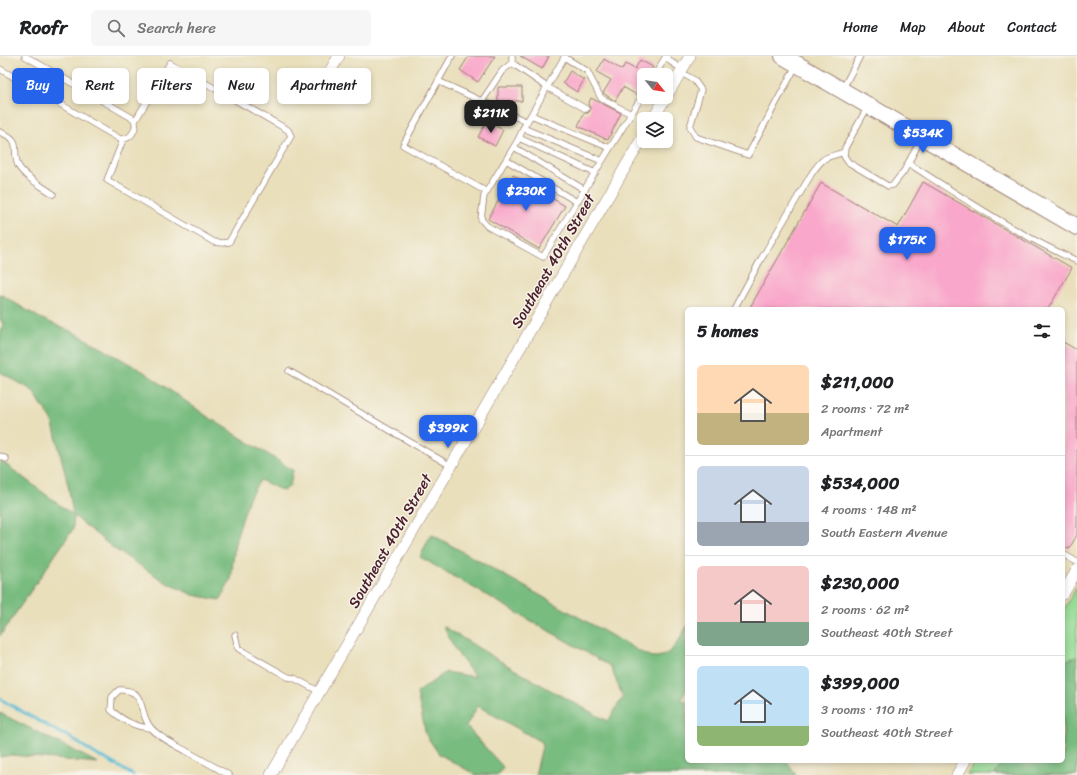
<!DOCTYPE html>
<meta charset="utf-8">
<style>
:root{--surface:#fff;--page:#f6f6f6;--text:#202124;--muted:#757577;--line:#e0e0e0;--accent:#2563eb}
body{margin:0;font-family:Sriracha,sans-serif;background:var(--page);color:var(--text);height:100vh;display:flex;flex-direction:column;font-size:15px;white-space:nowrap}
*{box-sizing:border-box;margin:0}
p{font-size:13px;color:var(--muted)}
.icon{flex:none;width:22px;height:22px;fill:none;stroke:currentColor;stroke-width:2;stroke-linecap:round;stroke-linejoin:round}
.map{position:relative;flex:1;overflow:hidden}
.side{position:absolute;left:685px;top:251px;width:380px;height:456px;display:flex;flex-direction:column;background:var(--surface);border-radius:6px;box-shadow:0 2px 6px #0003}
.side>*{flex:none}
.hud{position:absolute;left:12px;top:12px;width:380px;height:36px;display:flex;gap:8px}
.needle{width:26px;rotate:120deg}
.tools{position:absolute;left:637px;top:12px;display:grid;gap:8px}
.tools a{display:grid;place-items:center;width:36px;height:36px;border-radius:6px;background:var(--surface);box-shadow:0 2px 6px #0003;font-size:20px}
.price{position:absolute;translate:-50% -34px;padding:0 9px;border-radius:8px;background:var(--accent);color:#fff;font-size:13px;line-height:26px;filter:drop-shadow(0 1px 2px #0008)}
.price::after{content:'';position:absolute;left:50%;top:24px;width:12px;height:9px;margin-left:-6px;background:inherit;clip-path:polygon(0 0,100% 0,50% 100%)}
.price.active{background:#222;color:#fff}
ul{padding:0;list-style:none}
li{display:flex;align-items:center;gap:12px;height:100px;padding:0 12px}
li+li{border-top:1px solid var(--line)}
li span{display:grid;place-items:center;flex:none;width:112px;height:80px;border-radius:6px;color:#555}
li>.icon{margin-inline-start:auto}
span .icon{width:48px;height:48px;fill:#fffc;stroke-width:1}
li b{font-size:17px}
h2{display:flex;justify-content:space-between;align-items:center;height:48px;padding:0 12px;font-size:17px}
.tag{padding:0 14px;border-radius:6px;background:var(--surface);box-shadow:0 2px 6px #0003;font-size:14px;line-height:36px}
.tag.active{background:var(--accent);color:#fff}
header{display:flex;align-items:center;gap:24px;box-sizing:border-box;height:56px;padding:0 20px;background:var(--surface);border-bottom:1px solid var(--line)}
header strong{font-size:19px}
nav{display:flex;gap:22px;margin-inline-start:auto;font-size:14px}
.search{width:280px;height:36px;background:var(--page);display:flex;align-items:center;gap:10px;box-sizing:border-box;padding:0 14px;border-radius:6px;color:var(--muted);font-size:15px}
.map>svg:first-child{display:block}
.green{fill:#96dc96;stroke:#707e60}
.forest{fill:#78bc7f;stroke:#616e55}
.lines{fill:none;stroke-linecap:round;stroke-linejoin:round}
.stream{stroke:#54b9d3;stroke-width:3}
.building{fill:#f9a7ca}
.lane-casing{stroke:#9a7f73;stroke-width:7}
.street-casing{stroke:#9a7f73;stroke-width:12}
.secondary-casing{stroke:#9a7f73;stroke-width:18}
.lane{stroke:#fff;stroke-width:5.5}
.street{stroke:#fff;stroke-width:11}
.secondary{stroke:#fff;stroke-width:16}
.labels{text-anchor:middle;stroke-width:3;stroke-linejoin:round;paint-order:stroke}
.street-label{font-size:15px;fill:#4a1f2b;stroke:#f7f3e8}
</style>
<header>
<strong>Roofr</strong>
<div class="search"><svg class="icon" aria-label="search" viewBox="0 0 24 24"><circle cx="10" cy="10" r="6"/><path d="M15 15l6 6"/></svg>Search here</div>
<nav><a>Home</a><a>Map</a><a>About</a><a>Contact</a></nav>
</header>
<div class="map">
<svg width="1077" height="719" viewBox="0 0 1077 719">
<rect width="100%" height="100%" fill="#f7f3e8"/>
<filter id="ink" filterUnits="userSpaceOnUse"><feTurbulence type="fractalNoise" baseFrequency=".025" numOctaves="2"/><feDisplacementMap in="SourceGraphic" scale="8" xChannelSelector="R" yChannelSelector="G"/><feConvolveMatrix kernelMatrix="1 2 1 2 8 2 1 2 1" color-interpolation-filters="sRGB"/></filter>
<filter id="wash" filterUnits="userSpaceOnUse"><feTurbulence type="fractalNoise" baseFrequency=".012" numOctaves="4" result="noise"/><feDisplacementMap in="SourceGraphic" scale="16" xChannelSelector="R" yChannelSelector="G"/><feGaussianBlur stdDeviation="0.9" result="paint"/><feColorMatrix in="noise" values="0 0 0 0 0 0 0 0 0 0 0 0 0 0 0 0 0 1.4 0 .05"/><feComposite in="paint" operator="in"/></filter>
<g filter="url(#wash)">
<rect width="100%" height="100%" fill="#e9dfbb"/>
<path class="green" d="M 1077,530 L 1077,719 L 967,719 L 975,705 L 1063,705 L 1063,555 Z"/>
<path class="forest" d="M 0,238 L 40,262 L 77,278 L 144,316 L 208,361 L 293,414 L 290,430 L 283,435 L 260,424 L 249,442 L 241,467 L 235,487 L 231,524 L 220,544 L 193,539 L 167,527 L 113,492 L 74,460 L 73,473 L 0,580 L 0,404 L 73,459 L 68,429 L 52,364 L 32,334 L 0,316 L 0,281 L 3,268 L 0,263 Z
M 431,478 L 639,595 C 643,597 649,601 654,601 C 671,602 680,583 687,570 L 687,633 L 681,643 L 687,646 L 687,705 L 787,705 L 796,719 L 535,719 L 543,687 L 478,650 L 466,670 L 503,711 L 498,719 L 476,719 L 439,698 L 426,679 L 417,637 L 446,616 L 475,621 L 456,595 L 443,570 C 497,604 552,636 608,665 L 623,641 L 610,610 L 420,501 Z
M 1077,601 L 1077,719 L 995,719 L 1003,705 L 1063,705 L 1063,605 Z
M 0,657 L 98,707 L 12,699 L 0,701 Z"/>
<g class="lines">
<path class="stream" d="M 0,643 L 62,678 L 66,679 L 100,701 L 104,702 L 133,719"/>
</g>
<g id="blocks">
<path class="building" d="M 469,0 L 495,0 L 478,26 L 460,14 Z
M 520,0 L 549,0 L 542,13 Z
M 604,3 L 622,14 L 625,8 L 635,13 L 640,4 L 653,11 L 648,19 L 644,19 L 644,27 L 637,39 L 623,31 L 615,45 L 603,37 L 611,24 L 597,16 Z
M 570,15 L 584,24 L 577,36 L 563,27 Z
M 498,31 L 522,31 L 522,45 L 498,45 Z
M 591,42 L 621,57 L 608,84 L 578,70 L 584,57 L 588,57 L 590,55 L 590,51 L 588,49 Z
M 487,65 L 503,74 L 495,90 L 478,81 Z
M 513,119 L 565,150 L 539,193 L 488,163 Z
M 923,126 L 1072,212 L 1048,253 L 749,253 L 821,127 L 898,171 Z
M 1063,286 L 1077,294 L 1077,479 L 1069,493 L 1063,490 Z"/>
</g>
</g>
<g filter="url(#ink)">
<use href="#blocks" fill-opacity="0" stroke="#9a7f73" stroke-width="1"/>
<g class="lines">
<defs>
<path id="lane" d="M 452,0 L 403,89 L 487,136
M 565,0 L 524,71 L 518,84 L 484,140 L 481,163 L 487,170 L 543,201 L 644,37
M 666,0 L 671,6 L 682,13
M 564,1 L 587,15 L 601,42 L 631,58
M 512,7 L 547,31 L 586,53
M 0,13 L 120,83 C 131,84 138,73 134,63 L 25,0
M 680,16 L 694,24 L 701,34 L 690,71 L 696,81 L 748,99 L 796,10
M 655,19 L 666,0
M 438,25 L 527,66
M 842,34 L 860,0
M 482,45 L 502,15 L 512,7 L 512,0
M 867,52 L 845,92 L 844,100 L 848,106 L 888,130 L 893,129 L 904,115 L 922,81
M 531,59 L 610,92
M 523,72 L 602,105
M 0,76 C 4,78 11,80 13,84 C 18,89 13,102 19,111 C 26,122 42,130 53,138
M 519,82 L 595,117
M 123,84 L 107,124 L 214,186 L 222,187 L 229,186 L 291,80 L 288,74 L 170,7 L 135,65
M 514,91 L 585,134
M 506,104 L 577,146
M 908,107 C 963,142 1018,179 1077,205
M 734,253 L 760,205 L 812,117 C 825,99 824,103 844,96
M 289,315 L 451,410
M 0,400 L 6,403
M 1063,498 L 1077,506
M 235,579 L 238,592 L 244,596 L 288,621 L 294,622 L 320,636
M 150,672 C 135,671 122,664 111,654 L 112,641 L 119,634 C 147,632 138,658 151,672 C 161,683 176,689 188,696 C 202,704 215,711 229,719"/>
<path id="street" d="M 315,41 L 339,0
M 653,63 L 690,0
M 1063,538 L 1077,514
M 271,719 L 644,79
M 957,719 L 965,705"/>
<path id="secondary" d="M 783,0 L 1077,171"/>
</defs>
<use href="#lane" class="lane-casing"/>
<use href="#street" class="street-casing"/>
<use href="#secondary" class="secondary-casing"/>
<use href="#lane" class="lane"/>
<use href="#street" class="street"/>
<use href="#secondary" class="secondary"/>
</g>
</g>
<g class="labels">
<g class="street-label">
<text transform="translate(553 205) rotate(-60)" y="5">Southeast 40th Street</text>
<text transform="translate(390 485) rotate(-60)" y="5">Southeast 40th Street</text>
</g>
</g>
</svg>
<div class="tools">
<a><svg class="needle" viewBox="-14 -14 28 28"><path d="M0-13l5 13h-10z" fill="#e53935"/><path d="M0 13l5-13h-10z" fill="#757577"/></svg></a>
<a><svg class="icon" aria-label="layers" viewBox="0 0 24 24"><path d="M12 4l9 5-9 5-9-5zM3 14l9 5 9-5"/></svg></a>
</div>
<b class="price active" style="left:491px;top:78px">$211K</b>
<b class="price" style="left:923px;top:98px">$534K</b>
<b class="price" style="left:526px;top:156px">$230K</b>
<b class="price" style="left:907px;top:205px">$175K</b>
<b class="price" style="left:448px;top:393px">$399K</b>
<div class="hud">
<a class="tag active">Buy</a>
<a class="tag">Rent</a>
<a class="tag">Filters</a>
<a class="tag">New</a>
<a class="tag">Apartment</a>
</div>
<section class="side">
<h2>5 homes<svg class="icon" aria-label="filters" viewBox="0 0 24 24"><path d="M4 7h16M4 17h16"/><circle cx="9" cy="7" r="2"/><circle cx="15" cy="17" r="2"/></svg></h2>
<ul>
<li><span style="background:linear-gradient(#ffd9b3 60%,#c2b280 0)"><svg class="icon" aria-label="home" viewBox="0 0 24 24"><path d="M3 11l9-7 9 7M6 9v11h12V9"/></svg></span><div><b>$211,000</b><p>2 rooms · 72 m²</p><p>Apartment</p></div></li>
<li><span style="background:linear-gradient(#c9d6e8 70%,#9aa5b1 0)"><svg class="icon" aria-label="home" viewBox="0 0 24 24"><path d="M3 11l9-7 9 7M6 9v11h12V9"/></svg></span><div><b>$534,000</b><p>4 rooms · 148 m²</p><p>South Eastern Avenue</p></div></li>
<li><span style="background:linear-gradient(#f6c9c9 70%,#7fa58c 0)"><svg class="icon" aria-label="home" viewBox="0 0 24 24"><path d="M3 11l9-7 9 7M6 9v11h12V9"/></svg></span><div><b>$230,000</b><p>2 rooms · 62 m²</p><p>Southeast 40th Street</p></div></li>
<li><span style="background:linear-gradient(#bfe0f5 75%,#8fb573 0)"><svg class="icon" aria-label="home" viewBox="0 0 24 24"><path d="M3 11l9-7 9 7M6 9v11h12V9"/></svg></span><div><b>$399,000</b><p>3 rooms · 110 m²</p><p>Southeast 40th Street</p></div></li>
</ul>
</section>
</div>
